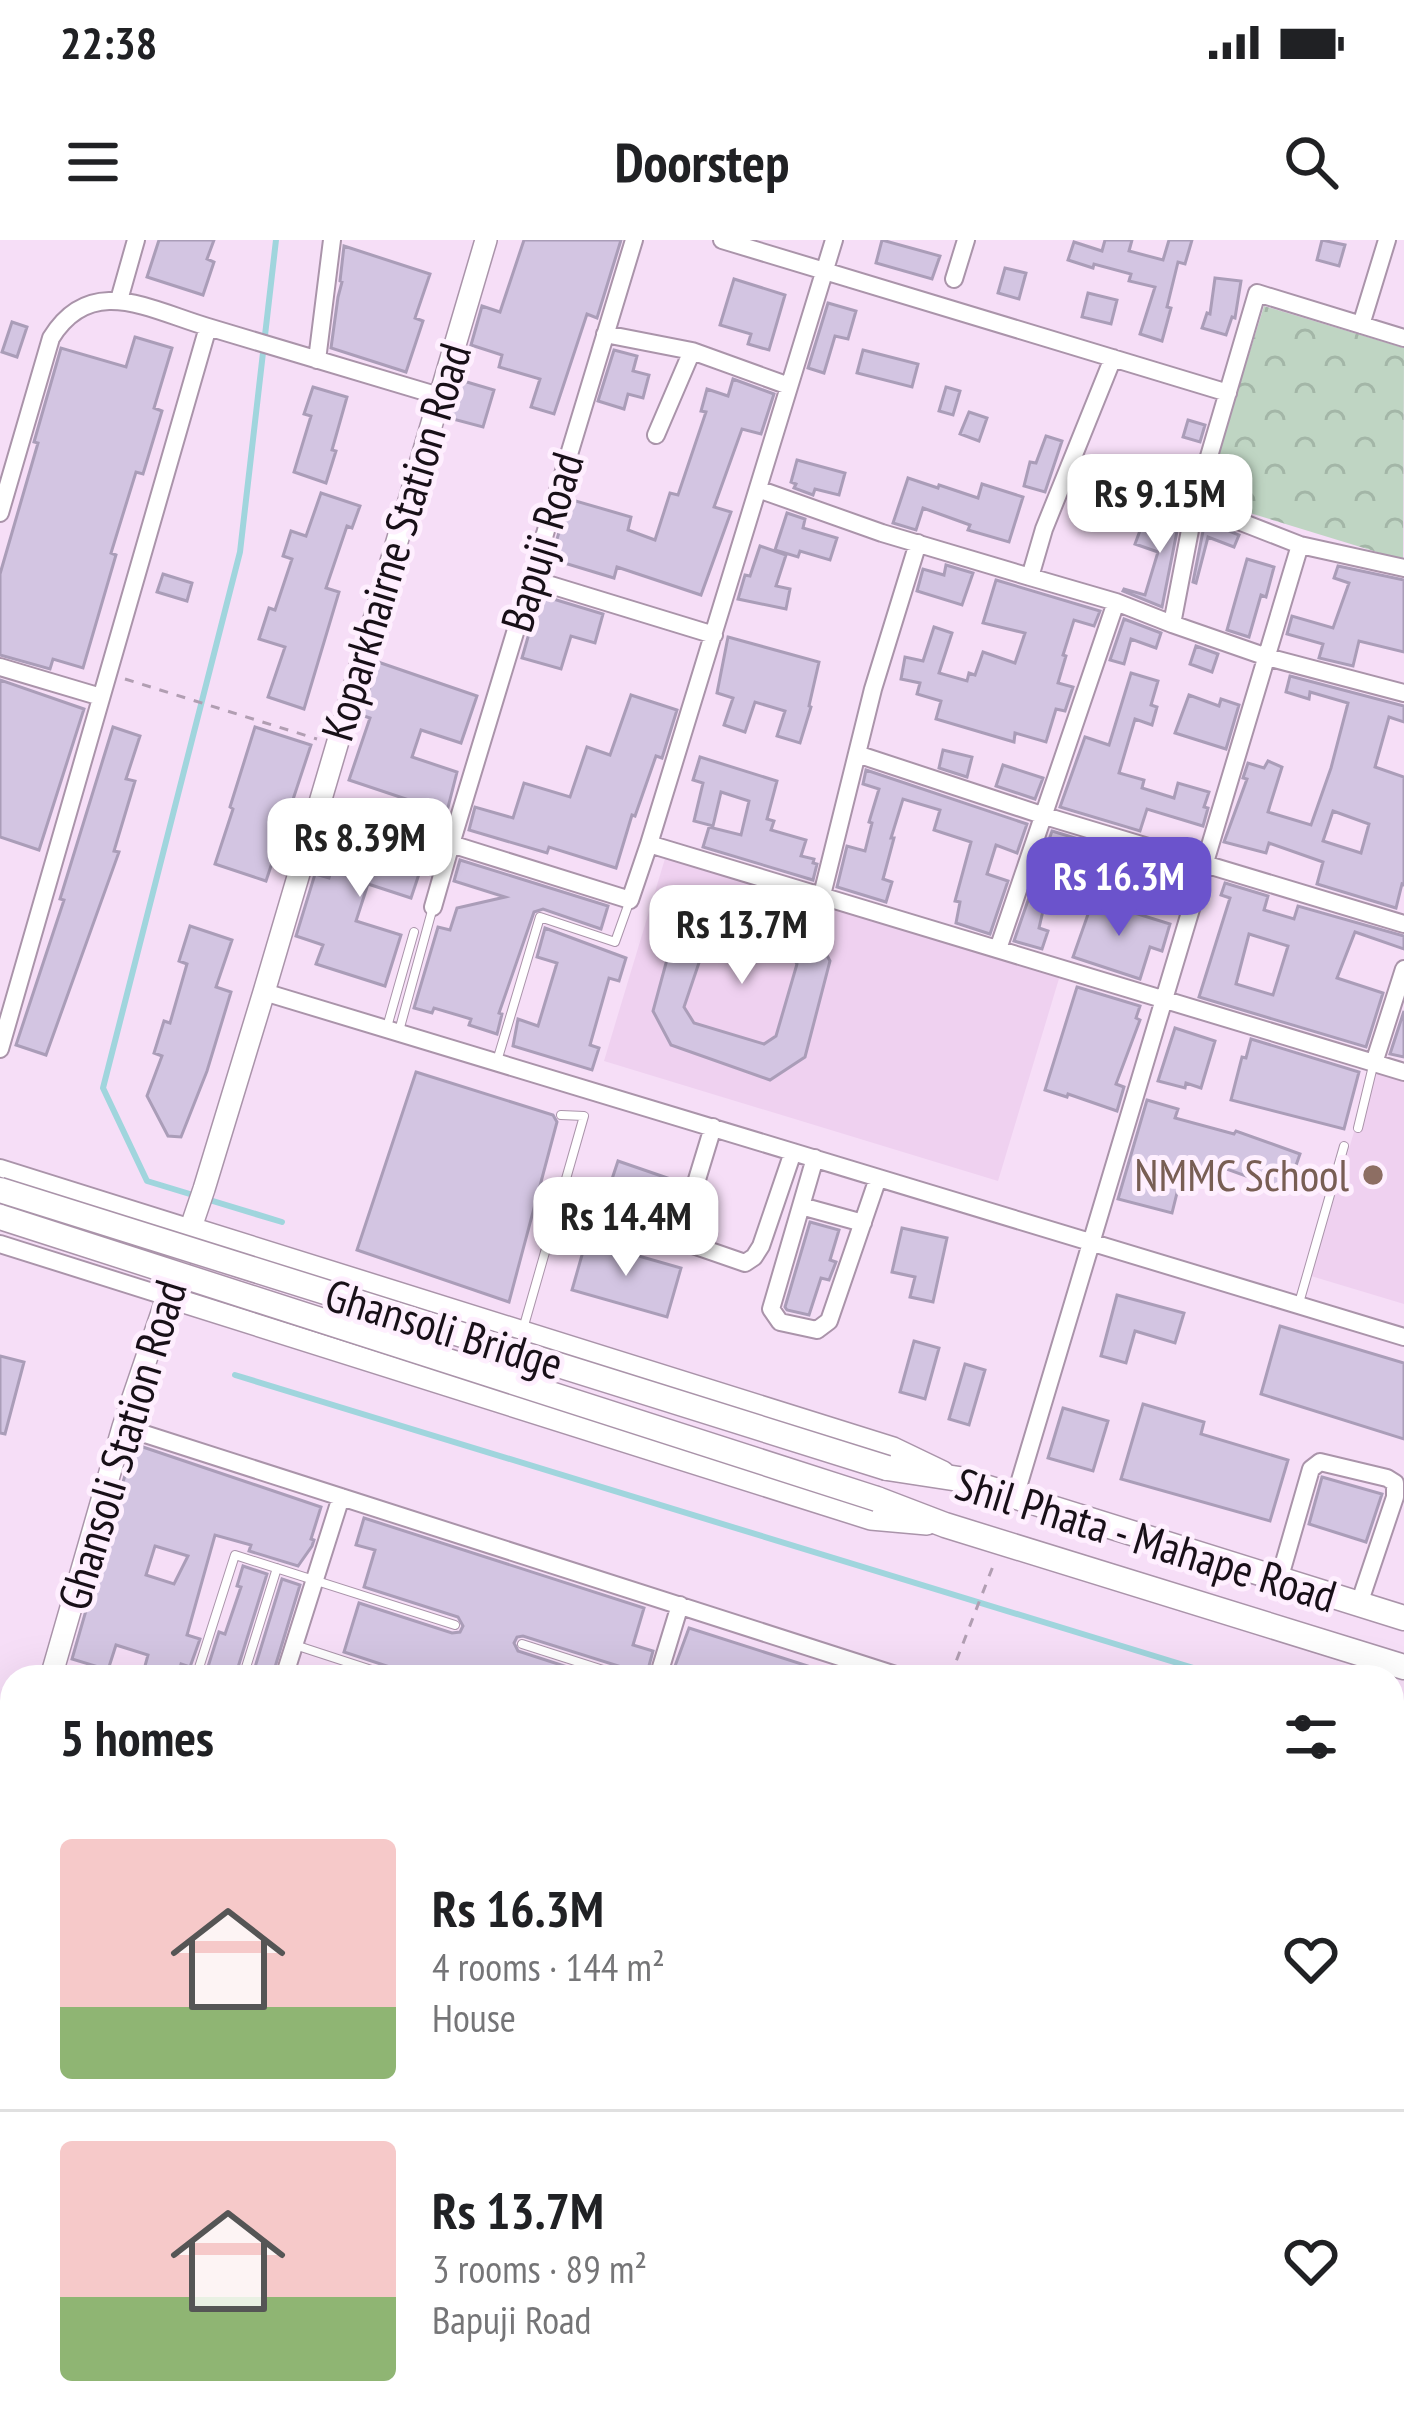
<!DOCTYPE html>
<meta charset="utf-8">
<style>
:root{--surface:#fff;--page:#f2f2f2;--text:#202124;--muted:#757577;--line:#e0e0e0;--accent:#6b53cc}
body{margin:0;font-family:"PT Sans Narrow",sans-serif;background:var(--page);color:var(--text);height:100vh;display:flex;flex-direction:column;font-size:45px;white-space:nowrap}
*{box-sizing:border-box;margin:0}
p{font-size:39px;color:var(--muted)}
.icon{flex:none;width:66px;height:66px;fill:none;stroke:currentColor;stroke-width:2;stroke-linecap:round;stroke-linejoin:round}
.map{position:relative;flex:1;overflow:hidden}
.panel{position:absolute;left:0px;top:1425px;width:1404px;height:771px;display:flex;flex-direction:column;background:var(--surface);border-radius:36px 36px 0 0;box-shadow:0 12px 48px #0002}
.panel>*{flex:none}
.price{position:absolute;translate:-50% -102px;padding:0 27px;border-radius:24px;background:#fff;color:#222;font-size:39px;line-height:78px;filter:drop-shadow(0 3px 6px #0008)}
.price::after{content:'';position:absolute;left:50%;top:72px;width:36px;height:27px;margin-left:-18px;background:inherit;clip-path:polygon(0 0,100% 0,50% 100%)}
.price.active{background:var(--accent);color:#fff}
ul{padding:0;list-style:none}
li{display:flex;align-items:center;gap:36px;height:300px;padding:0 60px}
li+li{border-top:3px solid var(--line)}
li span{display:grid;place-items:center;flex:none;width:336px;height:240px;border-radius:12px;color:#555}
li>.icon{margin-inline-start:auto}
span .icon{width:144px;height:144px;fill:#fffc;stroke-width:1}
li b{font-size:51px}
h2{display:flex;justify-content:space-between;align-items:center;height:144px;padding:0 60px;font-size:51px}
.status{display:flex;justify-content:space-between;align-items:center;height:84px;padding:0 60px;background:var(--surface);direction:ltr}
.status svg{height:33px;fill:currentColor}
header{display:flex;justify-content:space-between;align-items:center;height:156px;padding:0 60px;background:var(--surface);font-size:54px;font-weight:600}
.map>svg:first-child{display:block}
.built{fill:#efd1f0}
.park{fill:url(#park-crowns)}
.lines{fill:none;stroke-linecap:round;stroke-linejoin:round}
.stream{stroke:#a0d5dd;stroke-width:6}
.building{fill:#d3c5e2;stroke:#aa9db8;stroke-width:3;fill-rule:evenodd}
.service-casing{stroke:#aa94aa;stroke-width:10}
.minor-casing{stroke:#aa94aa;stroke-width:20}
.tertiary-casing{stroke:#aa94aa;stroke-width:24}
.secondary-casing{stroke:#aa94aa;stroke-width:27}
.path{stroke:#b19eb2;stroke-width:3;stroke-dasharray:9 9;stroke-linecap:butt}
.service{stroke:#fff;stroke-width:8}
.minor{stroke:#fff;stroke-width:16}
.tertiary{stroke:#fff;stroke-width:21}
.secondary{stroke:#fff;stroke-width:24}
.secondary-bridge-casing{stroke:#aa94aa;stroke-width:27;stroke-linecap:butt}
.secondary-bridge{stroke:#fff;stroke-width:24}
.education-dot{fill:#8d6e63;stroke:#feeffe;stroke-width:4.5}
.labels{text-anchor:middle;stroke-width:10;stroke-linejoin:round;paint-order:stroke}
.street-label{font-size:45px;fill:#181018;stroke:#feeffe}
.education-label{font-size:45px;fill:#785e54;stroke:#feeffe;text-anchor:end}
</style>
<div class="status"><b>22:38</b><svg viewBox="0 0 49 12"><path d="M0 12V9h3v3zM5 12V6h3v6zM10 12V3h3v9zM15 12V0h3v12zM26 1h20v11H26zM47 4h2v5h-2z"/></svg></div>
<header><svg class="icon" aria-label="menu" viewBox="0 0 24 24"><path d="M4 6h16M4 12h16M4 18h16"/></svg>Doorstep<svg class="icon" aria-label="search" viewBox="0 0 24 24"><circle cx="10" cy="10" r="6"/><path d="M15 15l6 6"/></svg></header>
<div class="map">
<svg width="1404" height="2195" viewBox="0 0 1404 2195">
<defs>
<pattern id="park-crowns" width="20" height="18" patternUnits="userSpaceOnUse" patternTransform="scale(3)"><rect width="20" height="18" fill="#bfd5c3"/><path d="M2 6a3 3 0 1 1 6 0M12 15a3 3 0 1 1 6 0" fill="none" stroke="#a3b6a7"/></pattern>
</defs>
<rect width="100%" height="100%" fill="#f6def7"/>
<path class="built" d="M 667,612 L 1061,732 L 998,941 L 604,821 Z
M 1374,825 L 1404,834 L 1404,1064 L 1311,1036 Z"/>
<path class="park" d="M 1264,66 L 1404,108 L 1403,320 L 1204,259 Z
M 0,2085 L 12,2088 L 12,2184 L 569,2184 L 566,2195 L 0,2195 Z"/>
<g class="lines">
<path class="stream" d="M 276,0 L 240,312 L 103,848 L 147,941 L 282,982
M 235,1135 L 1223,1437
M 1392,1489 L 1404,1492"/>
</g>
<path class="building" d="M 159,0 L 214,0 L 207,19 L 214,22 L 203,55 L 147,37 Z
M 524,0 L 621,0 L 597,78 L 587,74 L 554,174 L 531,167 L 540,139 L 499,127 L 502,115 L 471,105 L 482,66 L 500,72 Z
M 882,0 L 940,16 L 932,39 L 876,23 Z
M 1105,0 L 1132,0 L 1129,11 L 1163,20 L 1169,0 L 1192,0 L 1185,24 L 1178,22 L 1167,67 L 1171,68 L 1162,101 L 1140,94 L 1155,47 L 1129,41 L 1131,34 L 1094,24 L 1093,28 L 1068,20 L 1074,2 L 1102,11 Z
M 1322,0 L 1345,5 L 1339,26 L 1317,20 Z
M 344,6 L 430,34 L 415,78 L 423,81 L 406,132 L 331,108 L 338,57 L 342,42 L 340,41 Z
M 1005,28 L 1026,33 L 1019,59 L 998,53 Z
M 1215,38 L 1241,41 L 1235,78 L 1232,77 L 1226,95 L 1202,88 L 1207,73 L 1210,74 Z
M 734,39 L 785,55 L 769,110 L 748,104 L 751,94 L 720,85 Z
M 1088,53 L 1117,60 L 1111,84 L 1082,77 Z
M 828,63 L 856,71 L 848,99 L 835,96 L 824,133 L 808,128 Z
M 12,82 L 27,87 L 17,117 L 2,112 Z
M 135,97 L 172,108 L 154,168 L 162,171 L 143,234 L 136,232 L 111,313 L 116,315 L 83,428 L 53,419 L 50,429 L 0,415 L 0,334 L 38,203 L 34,202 L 61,108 L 126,127 Z
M 614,110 L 637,116 L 633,131 L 649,135 L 643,158 L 628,154 L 624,169 L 598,161 Z
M 863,110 L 918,124 L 912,147 L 857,133 Z
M 733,139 L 774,154 L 761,194 L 742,189 L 714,267 L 731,272 L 701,355 L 617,327 L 614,338 L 551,319 L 569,259 L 631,277 L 628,290 L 655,300 L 670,253 L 678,255 L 706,172 L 701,171 L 707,149 L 728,156 Z
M 460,140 L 494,150 L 483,187 L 449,178 Z
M 313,147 L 347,157 L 332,210 L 336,211 L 326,243 L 294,232 L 311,176 L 304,174 Z
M 946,147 L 960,151 L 953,175 L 939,171 Z
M 969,172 L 987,178 L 979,201 L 960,194 Z
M 1188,180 L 1205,185 L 1200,202 L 1183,197 Z
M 1046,196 L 1062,201 L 1045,252 L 1024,246 L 1030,222 L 1036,223 Z
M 797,220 L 845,233 L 839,255 L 815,249 L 813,255 L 794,248 L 796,244 L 791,242 Z
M 908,238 L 938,248 L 939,245 L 978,258 L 982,244 L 1023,257 L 1009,302 L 968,290 L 970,285 L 923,268 L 916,290 L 893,283 Z
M 321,253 L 360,266 L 352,288 L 347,286 L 326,348 L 339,352 L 304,469 L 268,457 L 285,407 L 259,399 L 269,368 L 275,370 L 292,319 L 283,316 L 291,291 L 306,296 Z
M 1166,267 L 1181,271 L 1162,367 L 1123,351 L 1124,349 L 1145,355 L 1158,312 L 1135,304 L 1141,288 L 1159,294 Z
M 787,273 L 805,279 L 803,288 L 837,298 L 830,320 L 800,311 L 798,317 L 775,310 Z
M 1205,281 L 1239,295 L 1234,307 L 1208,297 L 1196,343 L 1193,342 Z
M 760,306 L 786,315 L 776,346 L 790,349 L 786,369 L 738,359 L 745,335 L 750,336 Z
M 1247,319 L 1274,327 L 1266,357 L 1261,355 L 1249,397 L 1227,390 Z
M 946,325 L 973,333 L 962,365 L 917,351 L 923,329 L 944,335 Z
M 1338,326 L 1404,340 L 1404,412 L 1359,401 L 1353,426 L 1319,418 L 1323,404 L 1287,394 L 1292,376 L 1333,388 L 1349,343 L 1334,338 Z
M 163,334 L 192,343 L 187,361 L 157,352 Z
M 996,340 L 1100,371 L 1094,386 L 1074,380 L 1063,415 L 1066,416 L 1058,443 L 1073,447 L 1065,471 L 1056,469 L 1046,502 L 1015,493 L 1014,502 L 936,479 L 941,461 L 917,454 L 920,443 L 901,439 L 905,417 L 923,421 L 934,387 L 952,393 L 939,433 L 967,441 L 969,433 L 975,435 L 983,412 L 1015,423 L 1025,393 L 983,383 Z
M 540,355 L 603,374 L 595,403 L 571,396 L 561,429 L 522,418 Z
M 1124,379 L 1161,393 L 1156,408 L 1131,399 L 1124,424 L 1110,420 Z
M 728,397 L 819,422 L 809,466 L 811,467 L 800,503 L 777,496 L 785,471 L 755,462 L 745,492 L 724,485 L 733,458 L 717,453 Z
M 1196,406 L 1218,414 L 1212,432 L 1190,424 Z
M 378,422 L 477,456 L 461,503 L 421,490 L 412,517 L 457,532 L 444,583 L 412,573 L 415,562 L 349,540 L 370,478 L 361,475 Z
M 1131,433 L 1158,441 L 1151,465 L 1157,467 L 1152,485 L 1135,479 L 1119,533 L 1144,540 L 1142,548 L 1174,558 L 1178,543 L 1209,552 L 1204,567 L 1208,568 L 1203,586 L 1147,569 L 1140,591 L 1060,567 L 1085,497 L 1109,505 Z
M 1290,436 L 1404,466 L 1404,482 L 1389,477 L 1375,527 L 1404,537 L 1404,645 L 1402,644 L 1396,668 L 1317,644 L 1323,622 L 1269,603 L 1266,613 L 1224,602 L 1247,539 L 1243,538 L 1248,523 L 1264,528 L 1268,521 L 1282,527 L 1268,572 L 1311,585 L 1331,528 L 1348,463 L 1310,452 L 1309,459 L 1286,452 ZM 1333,571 L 1369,584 L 1361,613 L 1323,601 Z
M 0,440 L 84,469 L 39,610 L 0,597 Z
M 631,455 L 677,470 L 662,518 L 656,516 L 635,576 L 632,575 L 616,628 L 549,607 L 547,613 L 469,590 L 475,567 L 513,578 L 524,543 L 570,557 L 587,507 L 610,515 Z
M 1189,455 L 1219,466 L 1221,459 L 1239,465 L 1226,509 L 1175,493 Z
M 113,487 L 140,496 L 126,539 L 135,541 L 114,611 L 119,612 L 46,815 L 16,805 L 64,660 L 60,659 Z
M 255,487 L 311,505 L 266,641 L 215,624 L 233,569 L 230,567 Z
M 943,510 L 972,517 L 967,537 L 939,528 Z
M 700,517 L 777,541 L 767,579 L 774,581 L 771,590 L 806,600 L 801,616 L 814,619 L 813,623 L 817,624 L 813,640 L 703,607 L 709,587 L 741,595 L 749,561 L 721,552 L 713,586 L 694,581 L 703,543 L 693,540 Z
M 1003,525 L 1043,538 L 1035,559 L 996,546 Z
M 866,530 L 1027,584 L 1017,613 L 996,605 L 987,634 L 1008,641 L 990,694 L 956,683 L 960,662 L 955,661 L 971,602 L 934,590 L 940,570 L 903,559 L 891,598 L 894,598 L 883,639 L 892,642 L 886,662 L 837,647 L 847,606 L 865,611 L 872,583 L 869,582 L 879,549 L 863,544 Z
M 349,576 L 402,594 L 401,599 L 428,607 L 411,658 L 368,644 L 356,681 L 401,695 L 385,746 L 316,724 L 323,705 L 296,696 L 315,634 L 329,638 Z
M 1052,591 L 1189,633 L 1185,644 L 1125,625 L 1123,630 L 1099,621 L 1100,616 L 1069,604 L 1061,619 L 1059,617 L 1046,658 L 1039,688 L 1048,691 L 1042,709 L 1014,701 Z
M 460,620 L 608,666 L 601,689 L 543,669 L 534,672 L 499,773 L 502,774 L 497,794 L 469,785 L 471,779 L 434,768 L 432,773 L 414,768 L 438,687 L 450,690 L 457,668 L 505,657 L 454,641 Z
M 1225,643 L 1268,656 L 1264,670 L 1294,679 L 1298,666 L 1404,696 L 1404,709 L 1355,692 L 1337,738 L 1383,753 L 1366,807 L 1199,757 L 1230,658 L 1221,655 ZM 1249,694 L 1288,706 L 1273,755 L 1236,744 Z
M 716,658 L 812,687 L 830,721 L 805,817 L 770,840 L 671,805 L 653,771 L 679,675 ZM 720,693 L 790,714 L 797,724 L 776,796 L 764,804 L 694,783 L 684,767 L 708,696 Z
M 1093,660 L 1170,684 L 1162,711 L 1150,707 L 1140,739 L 1073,717 Z
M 190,686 L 232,700 L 216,747 L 231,752 L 207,831 L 181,897 L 168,896 L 147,856 L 162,816 L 154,813 L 164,781 L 170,783 L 187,724 L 179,721 Z
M 545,688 L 626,718 L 619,741 L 609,738 L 590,805 L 599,808 L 592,830 L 513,806 L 518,779 L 538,786 L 557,723 L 537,717 Z
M 1077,747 L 1140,766 L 1136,778 L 1140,780 L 1116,844 L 1124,847 L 1117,871 L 1068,854 L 1067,857 L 1045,850 Z
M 1404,771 L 1404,817 L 1390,814 Z
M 1175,788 L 1215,801 L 1201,848 L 1186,843 L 1185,848 L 1158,841 Z
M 1251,799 L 1359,832 L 1344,889 L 1231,860 L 1242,817 L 1246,818 Z
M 416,832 L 553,875 L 557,882 L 509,1062 L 357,1010 Z
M 1147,860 L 1178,869 L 1175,878 L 1234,894 L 1236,891 L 1300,914 L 1287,951 L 1213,924 L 1212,930 L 1195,926 L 1189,951 L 1178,949 L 1172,973 L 1118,959 Z
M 618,921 L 682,943 L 670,984 L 625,968 L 626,964 L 606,957 Z
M 810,982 L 839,990 L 830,1020 L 836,1022 L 829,1040 L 821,1038 L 809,1075 L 787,1070 L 785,1067 Z
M 902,988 L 947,998 L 933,1062 L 910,1057 L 915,1037 L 892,1032 Z
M 586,1001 L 681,1028 L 667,1077 L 572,1050 Z
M 1117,1055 L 1184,1073 L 1175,1103 L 1135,1091 L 1126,1123 L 1101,1116 Z
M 1280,1086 L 1404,1123 L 1404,1199 L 1261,1154 Z
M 914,1101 L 939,1108 L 925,1159 L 900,1152 Z
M 0,1116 L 24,1122 L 5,1194 L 0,1193 Z
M 965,1124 L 985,1130 L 969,1185 L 949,1179 Z
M 1143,1164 L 1204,1182 L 1201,1194 L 1288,1220 L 1270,1281 L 1121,1239 Z
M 1063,1168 L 1108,1181 L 1093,1231 L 1048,1218 Z
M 134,1204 L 321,1267 L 311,1299 L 314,1300 L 312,1306 L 298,1326 L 249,1311 L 251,1305 L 215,1295 L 187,1395 L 200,1399 L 190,1427 L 181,1424 L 177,1437 L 142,1437 L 148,1415 L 116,1405 L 108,1430 L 72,1419 ZM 155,1306 L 188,1316 L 174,1344 L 146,1335 Z
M 1322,1237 L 1382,1254 L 1366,1302 L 1309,1284 Z
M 364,1278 L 644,1368 L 633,1405 L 653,1411 L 646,1437 L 633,1437 L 628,1429 L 523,1396 L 517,1397 L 514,1403 L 518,1411 L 598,1437 L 426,1437 L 410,1432 L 409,1437 L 401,1437 L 396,1429 L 344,1412 L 359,1363 L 452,1393 L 460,1392 L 463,1386 L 458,1377 L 364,1347 L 375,1310 L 356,1305 Z
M 243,1326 L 267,1334 L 235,1437 L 219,1437 L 206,1433 L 219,1392 L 225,1394 L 241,1347 L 237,1346 Z
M 282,1339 L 300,1345 L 272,1437 L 252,1437 Z
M 689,1388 L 833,1434 L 833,1437 L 671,1437 Z"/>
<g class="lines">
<defs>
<path id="service" d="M 387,787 L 414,692
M 399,791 L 433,667
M 497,821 L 540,677 L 615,702 L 630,660
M 1358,888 L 1373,826
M 1299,1063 L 1344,906
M 523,1089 L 584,876 L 561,875
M 522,1404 L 625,1437
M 298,1406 L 393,1437
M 196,1437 L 235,1315 L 455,1385
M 243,1437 L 277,1328
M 1392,1678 L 1404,1682
M 1392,1751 L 1404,1755
M 1392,1825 L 1404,1829
M 1401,1902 L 1404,1903
M 1392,1974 L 1404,1978
M 0,2162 L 12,2163
M 378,2184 L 412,2195
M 31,2195 L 31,2184
M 234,2195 L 237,2184
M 564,2195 L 567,2184
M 815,2195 L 818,2184
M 884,2195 L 887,2184
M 954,2195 L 958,2184
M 1029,2195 L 1033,2184"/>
<path id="minor" d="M 722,0 L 1228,153
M 834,0 L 649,604 L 1404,832
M 954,39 L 966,0
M 119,60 L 136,0
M 1361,85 L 1387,0
M 208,87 L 439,156
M 605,94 L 692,111 L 789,146
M 1404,98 L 1257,53 L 1195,264 L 1300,305 L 1404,328
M 317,120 L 332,0
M 656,195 L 692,111
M 758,249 L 882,293 L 1030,337 L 1044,289 L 1113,118
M 1195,264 L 1172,384 L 1267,417 L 1404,453
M 0,273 L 51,98 C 91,33 150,70 208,87 L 0,809
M 1030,337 L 1116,362 L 1172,384
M 531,339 L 714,395
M 0,427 L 101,457
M 857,514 L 1045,576 L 1404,684
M 451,604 L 634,0
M 822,655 L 873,449 L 918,303
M 433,667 L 451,604 L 630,660 L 649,604
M 998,709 L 1116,362
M 264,752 L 1404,1097
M 1374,823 L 1404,729
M 713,887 L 681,992 L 690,1004 L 745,1023 L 754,1017 L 761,1006 L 793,912
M 815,918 L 771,1069 L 780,1082 L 817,1090 L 829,1081 L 878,938
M 0,928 L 191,988
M 801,966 L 863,983
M 0,1004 L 168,1057
M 123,1187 L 902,1437
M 1015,1257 L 1300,305
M 1279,1340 L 1311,1229 L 1320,1222 L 1387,1238 L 1395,1243 L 1395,1257 L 1359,1364
M 284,1437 L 341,1257
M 658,1437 L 680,1365
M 1392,1591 L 1404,1595
M 976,2184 L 1010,2195
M 1383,2184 L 1392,2195
M 706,2195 L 710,2184
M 1106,2195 L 1109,2184"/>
<path id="tertiary" d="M 191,988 L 893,1208 L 943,1232
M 168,1057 L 871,1279 L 927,1284
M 51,1437 L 123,1187 L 204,949 L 264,752 L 486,0
M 0,1880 L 12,1818
M 0,2021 L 12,1981
M 1392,2075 L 1404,2079
M 1392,2098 L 1404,2102"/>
<path id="secondary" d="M 887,1228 L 959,1239 L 1404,1378
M 877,1259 L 945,1285 L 1404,1427"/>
</defs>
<use href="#service" class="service-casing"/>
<use href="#minor" class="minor-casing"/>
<use href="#tertiary" class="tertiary-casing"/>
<use href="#secondary" class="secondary-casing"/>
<path class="path" d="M 125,439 L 317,499
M 950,1437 L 995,1321"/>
<use href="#service" class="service"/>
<use href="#minor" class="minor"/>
<use href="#tertiary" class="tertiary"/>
<use href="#secondary" class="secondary"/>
<defs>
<path id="secondary-bridge" d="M 0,950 L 887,1228
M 0,977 L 877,1259"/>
</defs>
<use href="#secondary-bridge" class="secondary-bridge-casing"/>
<use href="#secondary-bridge" class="secondary-bridge"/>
</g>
<circle class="education-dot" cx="1373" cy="935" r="12"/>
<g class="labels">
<g class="street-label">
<text transform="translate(396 302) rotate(-73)" y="16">Koparkhairne Station Road</text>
<text transform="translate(542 302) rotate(-73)" y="16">Bapuji Road</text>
<text transform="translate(444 1089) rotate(17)" y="16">Ghansoli Bridge</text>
<text transform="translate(122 1205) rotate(-73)" y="16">Ghansoli Station Road</text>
<text transform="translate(1146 1300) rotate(17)" y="16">Shil Phata - Mahape Road</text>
</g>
<g class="education-label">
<text x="1349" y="951">NMMC School</text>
</g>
</g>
</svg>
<b class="price" style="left:1160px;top:316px">Rs 9.15M</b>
<b class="price" style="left:360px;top:660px">Rs 8.39M</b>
<b class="price active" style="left:1119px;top:699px">Rs 16.3M</b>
<b class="price" style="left:742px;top:747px">Rs 13.7M</b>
<b class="price" style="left:626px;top:1039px">Rs 14.4M</b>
<section class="panel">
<h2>5 homes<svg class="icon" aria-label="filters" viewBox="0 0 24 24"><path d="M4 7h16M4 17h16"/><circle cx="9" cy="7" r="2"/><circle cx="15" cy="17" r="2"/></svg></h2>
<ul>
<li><span style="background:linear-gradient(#f6c9c9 70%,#8fb573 0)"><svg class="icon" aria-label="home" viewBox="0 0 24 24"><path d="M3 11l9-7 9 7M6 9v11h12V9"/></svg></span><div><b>Rs 16.3M</b><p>4 rooms · 144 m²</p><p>House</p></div><svg class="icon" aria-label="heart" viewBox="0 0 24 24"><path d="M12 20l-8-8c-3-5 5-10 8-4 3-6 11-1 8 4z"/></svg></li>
<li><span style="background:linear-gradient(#f6c9c9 65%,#8fb573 0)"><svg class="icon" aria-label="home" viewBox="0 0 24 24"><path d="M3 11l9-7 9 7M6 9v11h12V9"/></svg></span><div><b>Rs 13.7M</b><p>3 rooms · 89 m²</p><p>Bapuji Road</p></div><svg class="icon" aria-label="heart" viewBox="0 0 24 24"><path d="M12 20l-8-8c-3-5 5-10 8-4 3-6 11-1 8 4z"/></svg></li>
</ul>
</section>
</div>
